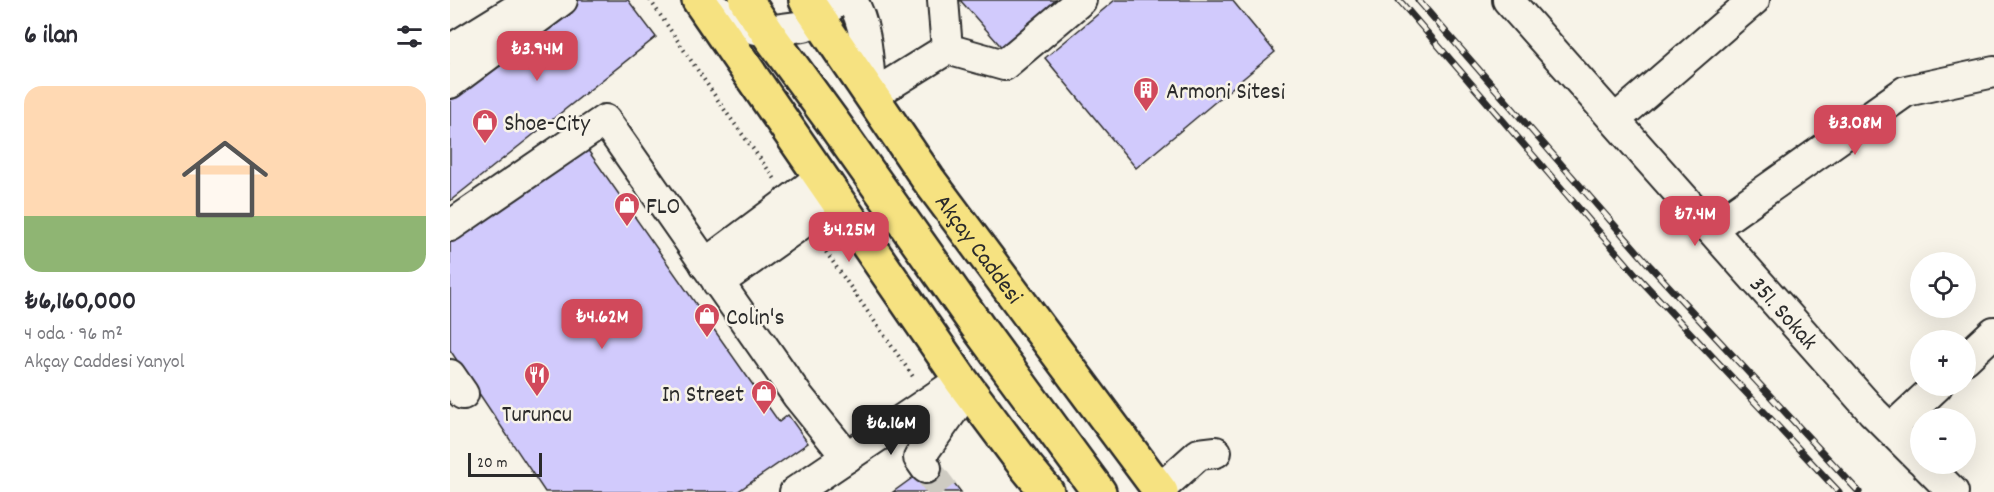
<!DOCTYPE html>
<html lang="tr">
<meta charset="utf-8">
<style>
:root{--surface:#fff;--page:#f2f2f3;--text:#2b2b33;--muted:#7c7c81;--line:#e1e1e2;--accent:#d1495b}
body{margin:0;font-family:Dekko,sans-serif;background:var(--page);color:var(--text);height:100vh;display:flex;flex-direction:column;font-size:22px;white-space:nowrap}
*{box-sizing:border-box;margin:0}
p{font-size:20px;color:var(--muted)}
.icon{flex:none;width:33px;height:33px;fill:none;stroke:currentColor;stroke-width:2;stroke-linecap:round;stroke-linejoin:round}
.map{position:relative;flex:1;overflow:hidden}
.panel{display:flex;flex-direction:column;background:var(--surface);width:450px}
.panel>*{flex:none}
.fabs{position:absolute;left:1460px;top:252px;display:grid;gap:12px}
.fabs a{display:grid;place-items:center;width:66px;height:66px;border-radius:50%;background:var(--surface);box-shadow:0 6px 24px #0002;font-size:30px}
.scale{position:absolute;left:18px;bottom:15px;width:74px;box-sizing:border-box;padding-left:6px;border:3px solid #2b2b2b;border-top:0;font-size:16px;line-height:21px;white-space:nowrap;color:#2b2b2b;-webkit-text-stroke:4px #f7f3e8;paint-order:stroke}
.price{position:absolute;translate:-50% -51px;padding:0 14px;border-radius:12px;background:var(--accent);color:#fff;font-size:20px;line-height:39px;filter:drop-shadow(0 2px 3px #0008)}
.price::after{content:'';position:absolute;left:50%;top:36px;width:18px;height:14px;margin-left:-9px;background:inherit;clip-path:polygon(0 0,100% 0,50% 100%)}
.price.selected{background:#222;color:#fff}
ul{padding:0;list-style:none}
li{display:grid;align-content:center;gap:12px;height:318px;padding:0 24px}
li+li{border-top:2px solid var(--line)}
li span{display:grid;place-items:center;height:186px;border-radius:18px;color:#555}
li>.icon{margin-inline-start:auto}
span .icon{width:108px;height:108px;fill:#fffc;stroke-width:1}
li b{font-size:26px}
h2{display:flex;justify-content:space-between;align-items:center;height:72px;padding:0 24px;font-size:26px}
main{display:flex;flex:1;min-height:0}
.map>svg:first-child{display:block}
.building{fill:#d1cafc;stroke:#2b2b2b;stroke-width:1.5}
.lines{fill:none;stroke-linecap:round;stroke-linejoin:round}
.minor-tunnel{stroke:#cecbc2;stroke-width:30;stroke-dasharray:30 15;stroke-linecap:butt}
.minor-casing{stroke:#2b2b2b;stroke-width:34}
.major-casing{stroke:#2b2b2b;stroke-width:38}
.highway-casing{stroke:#2b2b2b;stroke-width:38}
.path{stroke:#2b2b2b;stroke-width:4;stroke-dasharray:1.5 4.5;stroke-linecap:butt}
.minor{stroke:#f7f3e8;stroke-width:30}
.major{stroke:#f6e281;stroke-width:33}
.highway{stroke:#f6e281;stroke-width:33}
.rail-casing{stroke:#2b2b2b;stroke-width:7}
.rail{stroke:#f7f3e8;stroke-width:4.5;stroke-dasharray:14;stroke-linecap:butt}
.labels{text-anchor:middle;stroke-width:5;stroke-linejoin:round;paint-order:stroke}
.poi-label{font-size:24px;fill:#2b2b2b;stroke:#f7f3e8;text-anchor:start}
.street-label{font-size:24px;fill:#2b2b2b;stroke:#f7f3e8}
</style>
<main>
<section class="panel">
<h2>6 ilan<svg class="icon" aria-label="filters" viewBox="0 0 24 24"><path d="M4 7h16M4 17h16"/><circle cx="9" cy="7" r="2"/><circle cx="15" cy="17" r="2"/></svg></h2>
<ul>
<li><span style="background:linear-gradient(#ffd9b3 70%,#8fb573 0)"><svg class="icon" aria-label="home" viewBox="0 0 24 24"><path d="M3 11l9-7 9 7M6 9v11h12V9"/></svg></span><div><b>₺6,160,000</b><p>4 oda · 96 m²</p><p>Akçay Caddesi Yanyol</p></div></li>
</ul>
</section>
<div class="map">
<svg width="1544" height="492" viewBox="0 0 1544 492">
<rect width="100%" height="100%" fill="#f7f3e8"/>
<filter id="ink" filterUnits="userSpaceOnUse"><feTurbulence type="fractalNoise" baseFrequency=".0167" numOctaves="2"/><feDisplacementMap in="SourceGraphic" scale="12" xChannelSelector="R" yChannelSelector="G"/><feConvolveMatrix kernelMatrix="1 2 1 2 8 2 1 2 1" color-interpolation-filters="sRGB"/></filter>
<g filter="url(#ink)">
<path class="building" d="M 125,0 L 178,0 L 206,37 L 0,201 L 0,89 Z
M 510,0 L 612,0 L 555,51 Z
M 665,0 L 782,0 L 825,52 L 686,168 L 595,58 Z
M 137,149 L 329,422 L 338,415 L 358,443 L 287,492 L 95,492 L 0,350 L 0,240 Z
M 487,461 L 511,492 L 443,492 L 476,468 Z"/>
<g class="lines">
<path class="minor-tunnel" d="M 476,468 L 494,492"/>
<defs>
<g id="minor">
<path d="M 253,0 L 289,25 L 316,31 L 354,26 L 367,18 L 386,2"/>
<path d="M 401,0 C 418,23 418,68 421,96 L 497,49"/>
<path d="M 493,0 L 497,49 L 554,65 L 631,0"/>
<path id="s1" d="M 1058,0 L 1423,412 L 1470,459"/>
<path d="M 0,50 L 81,0"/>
<path d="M 0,83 L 112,0"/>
<path d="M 1165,120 L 1304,0"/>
<path d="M 0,226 L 155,120 L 347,395 L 397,457"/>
<path d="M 1261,229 L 1456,91 L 1544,72"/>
<path d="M 255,264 L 370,178"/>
<path d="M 268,283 L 386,199"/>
<path d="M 1515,359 L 1544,332"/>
<path d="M 0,375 L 13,394"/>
<path d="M 1441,429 L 1487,386"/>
<path d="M 1475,464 L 1503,492"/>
<path d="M 476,468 L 469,458 L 518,389"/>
<path d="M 709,490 L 749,454 L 766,452"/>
<path d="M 345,492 L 511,380"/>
</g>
<path id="major" d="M 249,0 L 511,380 L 574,464 L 597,492"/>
<g id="highway">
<path d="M 296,0 L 322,39 L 382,121 L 530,330 L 649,492"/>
<path id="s2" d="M 356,0 L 478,179 L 711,492"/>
</g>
</defs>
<use href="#minor" class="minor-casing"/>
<use href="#major" class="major-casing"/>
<use href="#highway" class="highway-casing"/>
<path class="path" d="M 200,0 L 276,112 L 325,179
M 369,242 L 464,378"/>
<use href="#minor" class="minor"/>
<use href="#major" class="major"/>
<use href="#highway" class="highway"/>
<defs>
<path id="rail" d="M 949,0 L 1188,277 L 1389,492
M 968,0 L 1200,266 L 1409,492"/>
</defs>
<use href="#rail" class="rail-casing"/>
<use href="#rail" class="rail"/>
</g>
</g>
<defs>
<symbol id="building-pin" viewBox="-11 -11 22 30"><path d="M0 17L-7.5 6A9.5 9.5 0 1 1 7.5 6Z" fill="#d1495b" stroke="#f7f3e8"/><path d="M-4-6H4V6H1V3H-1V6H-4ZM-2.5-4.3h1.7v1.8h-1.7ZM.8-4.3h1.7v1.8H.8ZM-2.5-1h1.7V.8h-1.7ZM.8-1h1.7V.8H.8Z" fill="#fff"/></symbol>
<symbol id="shop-pin" viewBox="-11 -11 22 30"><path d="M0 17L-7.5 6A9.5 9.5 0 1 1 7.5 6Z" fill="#d1495b" stroke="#f7f3e8"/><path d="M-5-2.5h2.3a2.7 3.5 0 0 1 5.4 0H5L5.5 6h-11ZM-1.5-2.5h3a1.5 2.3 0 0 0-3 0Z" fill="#fff"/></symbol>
<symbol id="restaurant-pin" viewBox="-11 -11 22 30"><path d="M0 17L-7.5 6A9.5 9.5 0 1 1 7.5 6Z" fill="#d1495b" stroke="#f7f3e8"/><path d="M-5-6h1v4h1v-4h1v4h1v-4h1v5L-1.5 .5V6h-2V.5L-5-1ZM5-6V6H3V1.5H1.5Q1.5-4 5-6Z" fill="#fff"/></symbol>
</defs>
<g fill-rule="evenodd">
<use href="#building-pin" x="681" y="75" width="30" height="40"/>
<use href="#shop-pin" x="20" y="107" width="30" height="40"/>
<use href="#shop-pin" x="162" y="190" width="30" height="40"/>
<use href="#shop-pin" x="242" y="301" width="30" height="40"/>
<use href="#restaurant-pin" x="72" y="360" width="30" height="40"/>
<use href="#shop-pin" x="299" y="378" width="30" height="40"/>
</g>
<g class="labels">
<g class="poi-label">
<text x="716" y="98">Armoni Sitesi</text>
<text x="54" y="130">Shoe-City</text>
<text x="196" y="213">FLO</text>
<text x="276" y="324">Colin's</text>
<text x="294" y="401" text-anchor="end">In Street</text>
<text x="87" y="421" text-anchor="middle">Turuncu</text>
</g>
<g class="street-label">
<text dy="8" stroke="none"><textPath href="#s2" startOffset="303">Akçay Caddesi</textPath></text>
<text dy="8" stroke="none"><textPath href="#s1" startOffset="417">351. Sokak</textPath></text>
</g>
</g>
</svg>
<div class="fabs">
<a><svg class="icon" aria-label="locate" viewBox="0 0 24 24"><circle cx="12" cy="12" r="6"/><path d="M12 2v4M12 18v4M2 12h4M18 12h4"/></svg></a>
<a>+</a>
<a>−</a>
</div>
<div class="scale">20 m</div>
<b class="price" style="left:87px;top:82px">₺3.94M</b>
<b class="price" style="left:1405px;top:156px">₺3.08M</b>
<b class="price" style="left:1245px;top:247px">₺7.4M</b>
<b class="price" style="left:399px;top:263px">₺4.25M</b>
<b class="price" style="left:152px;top:350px">₺4.62M</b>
<b class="price selected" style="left:441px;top:456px">₺6.16M</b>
</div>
</main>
